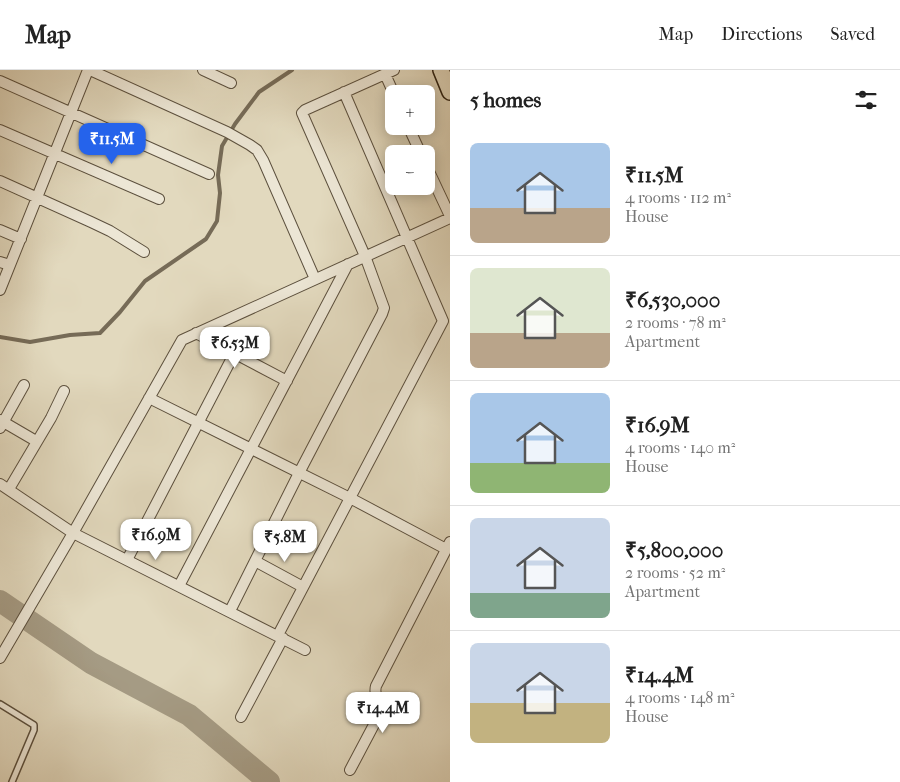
<!DOCTYPE html>
<meta charset="utf-8">
<style>
:root{--surface:#fff;--page:#f2f2f2;--text:#222;--muted:#767676;--line:#e0e0e0;--accent:#2563eb}
body{margin:0;font-family:"IM FELL French Canon",serif;background:var(--page);color:var(--text);height:100vh;display:flex;flex-direction:column;font-size:19px;white-space:nowrap}
*{box-sizing:border-box;margin:0}
p{font-size:16px;color:var(--muted)}
.icon{flex:none;width:28px;height:28px;fill:none;stroke:currentColor;stroke-width:2;stroke-linecap:round;stroke-linejoin:round}
.map{position:relative;flex:1;overflow:hidden}
.details{display:flex;flex-direction:column;background:var(--surface);width:450px}
.details>*{flex:none}
.fabs{position:absolute;left:385px;top:15px;display:grid;gap:10px}
.fabs a{display:grid;place-items:center;width:50px;height:50px;border-radius:8px;background:var(--surface);box-shadow:0 2px 12px #0003;font-size:25px}
.price{position:absolute;translate:-50% -42px;padding:0 11px;border-radius:10px;background:#fff;color:#222;font-size:16px;line-height:32px;filter:drop-shadow(0 1px 2px #0008)}
.price::after{content:'';position:absolute;left:50%;top:30px;width:15px;height:11px;margin-left:-8px;background:inherit;clip-path:polygon(0 0,100% 0,50% 100%)}
.price.active{background:var(--accent);color:#fff}
ul{padding:0;list-style:none}
li{display:flex;align-items:center;gap:15px;height:125px;padding:0 20px}
li+li{border-top:1px solid var(--line)}
li span{display:grid;place-items:center;flex:none;width:140px;height:100px;border-radius:8px;color:#555}
li>.icon{margin-inline-start:auto}
span .icon{width:60px;height:60px;fill:#fffc;stroke-width:1}
li b{font-size:21px}
h2{display:flex;justify-content:space-between;align-items:center;height:60px;padding:0 20px;font-size:21px}
header{display:flex;align-items:center;gap:30px;box-sizing:border-box;height:70px;padding:0 25px;background:var(--surface);border-bottom:1px solid var(--line)}
header strong{font-size:24px}
nav{display:flex;gap:28px;margin-inline-start:auto;font-size:18px}
main{display:flex;flex:1;min-height:0}
.map>svg:first-child{display:block}
.lines{fill:none;stroke-linecap:round;stroke-linejoin:round}
.stream{stroke:#766b57;stroke-width:4}
.river{stroke:#a59b84;stroke-width:22}
.service-casing{stroke:#5c503e;stroke-width:8}
.minor-casing{stroke:#5c503e;stroke-width:12}
.primary-casing{stroke:#2f2314;stroke-width:18}
.service{stroke:#ece6d5;stroke-width:5}
.minor{stroke:#ece6d5;stroke-width:10}
.primary{stroke:#e2d9be;stroke-width:15}
</style>
<header>
<strong>Map</strong>
<nav><a>Map</a><a>Directions</a><a>Saved</a></nav>
</header>
<main>
<div class="map">
<svg width="450" height="712" viewBox="0 0 450 712">
<rect width="100%" height="100%" fill="#e2d9be"/>
<filter id="stains"><feTurbulence type="fractalNoise" baseFrequency=".004" numOctaves="4"/><feColorMatrix values="0 0 0 0 .2 0 0 0 0 .09 0 0 0 0 .02 0 0 0 .5 -.17"/></filter>
<radialGradient id="worn" r=".72"><stop offset=".6" stop-color="#630" stop-opacity="0"/><stop offset="1" stop-color="#630" stop-opacity=".3"/></radialGradient>
<g class="lines">
<path class="stream" d="M 0,267 L 30,272 L 70,265 L 100,263 L 120,242 L 145,211 L 206,169 L 217,151 L 220,123 L 218,105 L 222,76 L 235,54 L 259,22 L 292,0"/>
<path class="river" d="M 0,531 L 91,593 L 189,645 L 269,712"/>
<defs>
<path id="service" d="M 0,634 L 34,655 L 34,660 L 12,712"/>
<path id="minor" d="M 90,0 L 227,62 L 250,75 L 257,80 L 263,90 L 315,209
M 203,0 L 231,13
M 385,4 L 394,24
M 0,11 L 209,104
M 408,56 L 421,84
M 0,60 L 159,129
M 426,95 L 450,146
M 0,111 L 91,152 L 110,161 L 144,182
M 0,160 L 21,169
M 0,192 L 10,195
M 0,220 L 88,0
M 196,263 L 287,311
M 149,328 L 350,428 L 446,479
M 0,350 L 36,371
M 0,358 L 24,315
M 0,414 L 73,463 L 305,580
M 9,419 L 51,348 L 64,321
M 127,490 L 234,284
M 255,491 L 303,517
M 179,516 L 348,194
M 230,541 L 299,403 L 382,244 L 384,238 L 365,186 L 302,43 L 305,40 L 394,0
M 278,565 L 443,251 L 344,22
M 0,588 L 73,463 L 182,270 L 450,148
M 241,647 L 283,568
M 350,700 L 378,647 C 381,636 373,626 376,616 L 450,472"/>
<path id="primary" d="M 441,0 L 450,22"/>
</defs>
<use href="#service" class="service-casing"/>
<use href="#minor" class="minor-casing"/>
<use href="#primary" class="primary-casing"/>
<use href="#service" class="service"/>
<use href="#minor" class="minor"/>
<use href="#primary" class="primary"/>
</g>
<rect width="100%" height="100%" filter="url(#stains)"/>
<rect width="100%" height="100%" fill="url(#worn)"/>
</svg>
<div class="fabs">
<a>+</a>
<a>−</a>
</div>
<b class="price active" style="left:112px;top:95px">₹11.5M</b>
<b class="price" style="left:235px;top:299px">₹6.53M</b>
<b class="price" style="left:156px;top:491px">₹16.9M</b>
<b class="price" style="left:285px;top:493px">₹5.8M</b>
<b class="price" style="left:383px;top:664px">₹14.4M</b>
</div>
<section class="details">
<h2>5 homes<svg class="icon" aria-label="filters" viewBox="0 0 24 24"><path d="M4 7h16M4 17h16"/><circle cx="9" cy="7" r="2"/><circle cx="15" cy="17" r="2"/></svg></h2>
<ul>
<li><span style="background:linear-gradient(#a9c7e8 65%,#b9a48a 0)"><svg class="icon" aria-label="home" viewBox="0 0 24 24"><path d="M3 11l9-7 9 7M6 9v11h12V9"/></svg></span><div><b>₹11.5M</b><p>4 rooms · 112 m²</p><p>House</p></div></li>
<li><span style="background:linear-gradient(#dfe7d0 65%,#b9a48a 0)"><svg class="icon" aria-label="home" viewBox="0 0 24 24"><path d="M3 11l9-7 9 7M6 9v11h12V9"/></svg></span><div><b>₹6,530,000</b><p>2 rooms · 78 m²</p><p>Apartment</p></div></li>
<li><span style="background:linear-gradient(#a9c7e8 70%,#8fb573 0)"><svg class="icon" aria-label="home" viewBox="0 0 24 24"><path d="M3 11l9-7 9 7M6 9v11h12V9"/></svg></span><div><b>₹16.9M</b><p>4 rooms · 140 m²</p><p>House</p></div></li>
<li><span style="background:linear-gradient(#c9d6e8 75%,#7fa58c 0)"><svg class="icon" aria-label="home" viewBox="0 0 24 24"><path d="M3 11l9-7 9 7M6 9v11h12V9"/></svg></span><div><b>₹5,800,000</b><p>2 rooms · 52 m²</p><p>Apartment</p></div></li>
<li><span style="background:linear-gradient(#c9d6e8 60%,#c2b280 0)"><svg class="icon" aria-label="home" viewBox="0 0 24 24"><path d="M3 11l9-7 9 7M6 9v11h12V9"/></svg></span><div><b>₹14.4M</b><p>4 rooms · 148 m²</p><p>House</p></div></li>
</ul>
</section>
</main>
